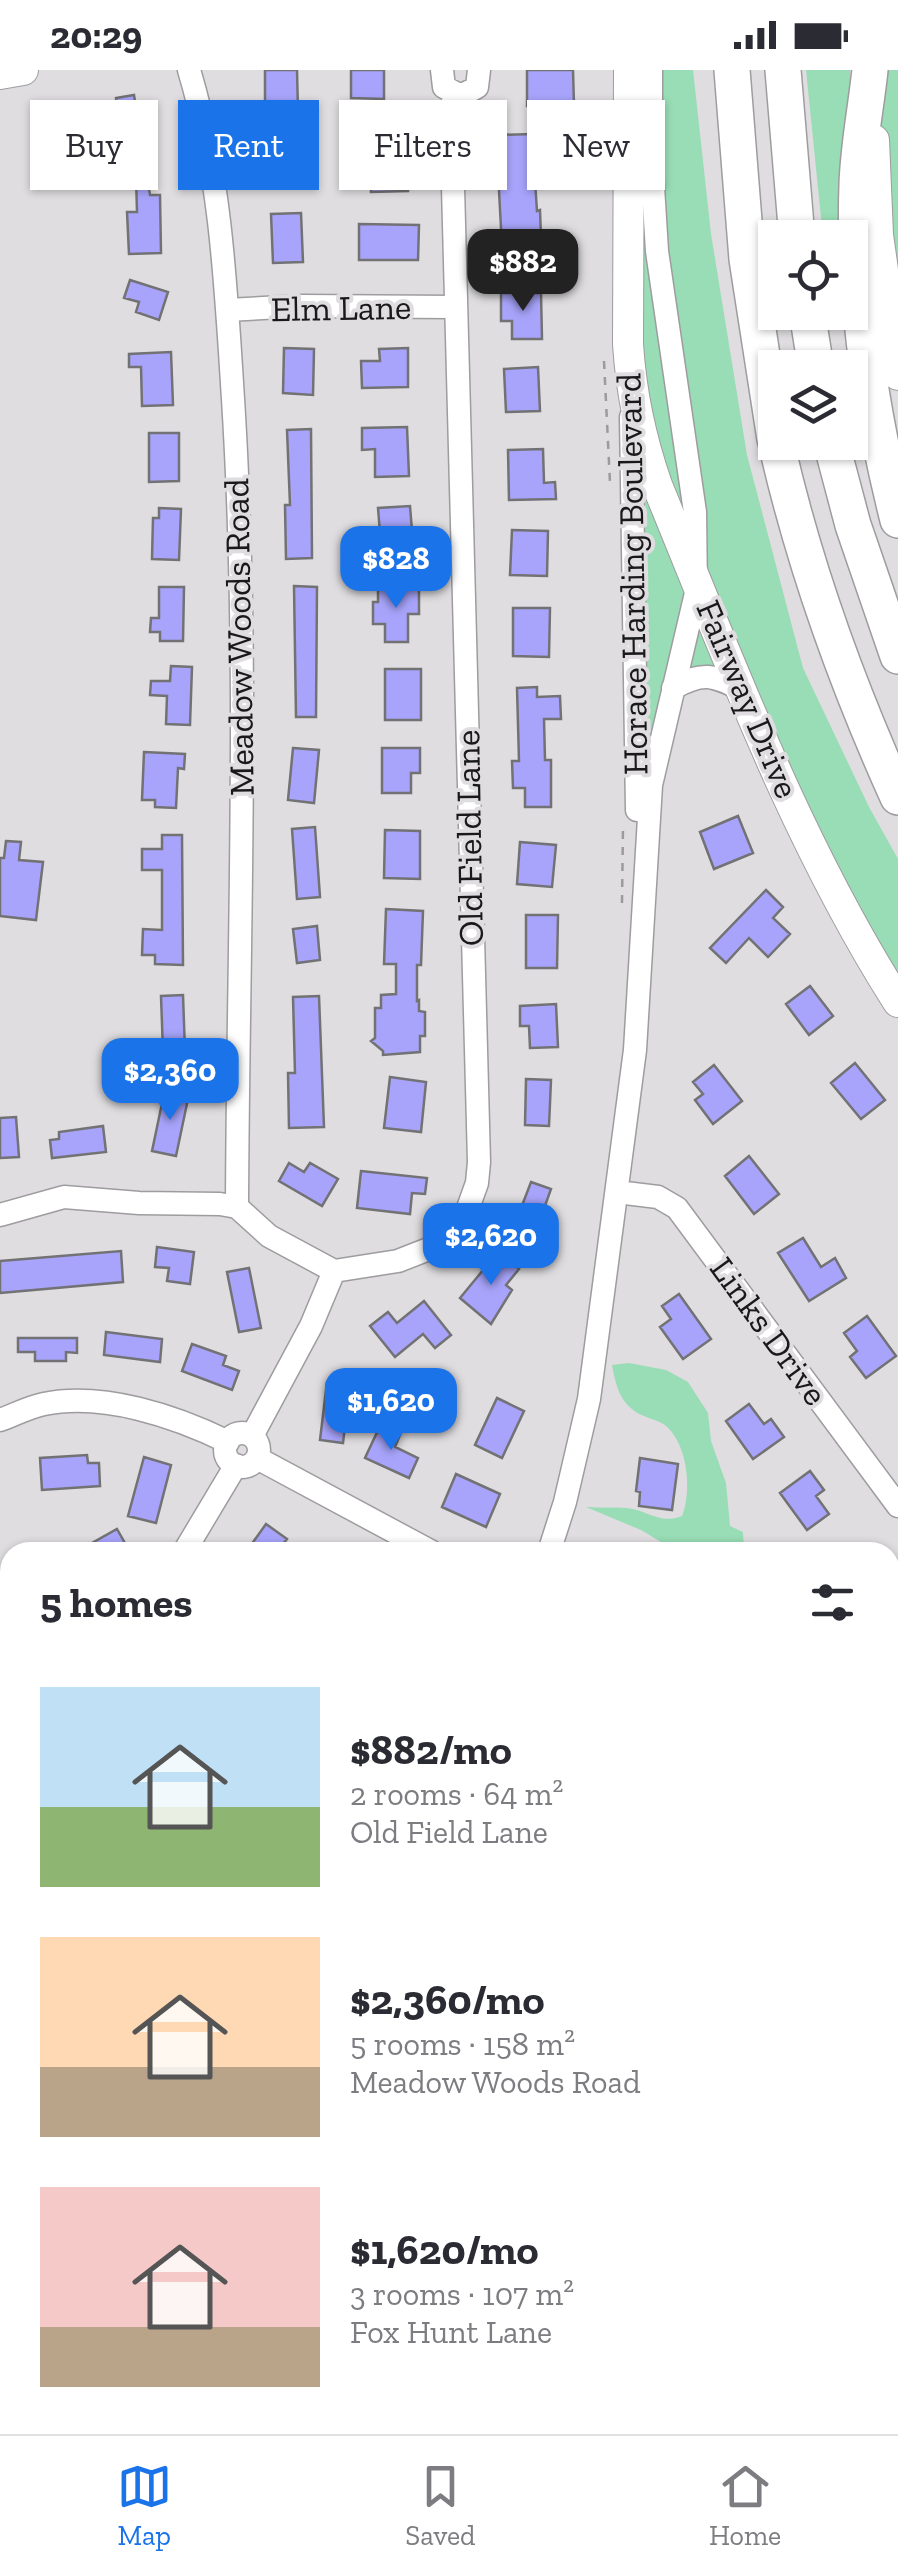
<!DOCTYPE html>
<meta charset="utf-8">
<style>
:root{--surface:#fff;--page:#f7f7f7;--text:#2b2b33;--muted:#7c7c81;--line:#e1e1e2;--accent:#1a73e8}
body{margin:0;font-family:"Zilla Slab",serif;background:var(--page);color:var(--text);height:100vh;display:flex;flex-direction:column;font-size:38px;white-space:nowrap}
*{box-sizing:border-box;margin:0}
p{font-size:32px;color:var(--muted)}
.icon{flex:none;width:55px;height:55px;fill:none;stroke:currentColor;stroke-width:2;stroke-linecap:round;stroke-linejoin:round}
.map{position:relative;flex:1;overflow:hidden}
.side{position:absolute;left:0px;top:1472px;width:900px;height:892px;display:flex;flex-direction:column;background:var(--surface);border-radius:30px 30px 0 0;box-shadow:0 2px 8px #0004}
.side>*{flex:none}
.top-card{position:absolute;left:30px;top:30px;width:840px;height:90px;display:flex;gap:20px}
.controls{position:absolute;left:758px;top:150px;display:grid;gap:20px}
.controls a{display:grid;place-items:center;width:110px;height:110px;border-radius:0px;background:var(--surface);box-shadow:0 2px 8px #0004;font-size:50px}
.price{position:absolute;translate:-50% -85px;padding:0 22px;border-radius:20px;background:var(--accent);color:#fff;font-size:32px;line-height:65px;filter:drop-shadow(0 2px 5px #0008)}
.price::after{content:'';position:absolute;left:50%;top:60px;width:30px;height:22px;margin-left:-15px;background:inherit;clip-path:polygon(0 0,100% 0,50% 100%)}
.price.on{background:#222;color:#fff}
ul{padding:0;list-style:none}
li{display:flex;align-items:center;gap:30px;height:250px;padding:0 40px}
li span{display:grid;place-items:center;flex:none;width:280px;height:200px;border-radius:0px;color:#555}
li>.icon{margin-inline-start:auto}
span .icon{width:120px;height:120px;fill:#fffc;stroke-width:1}
li b{font-size:42px}
h2{display:flex;justify-content:space-between;align-items:center;height:120px;padding:0 40px;font-size:42px}
.pill{padding:0 35px;border-radius:0px;background:var(--surface);box-shadow:0 2px 8px #0004;font-size:35px;line-height:90px}
.pill.on{background:var(--accent);color:#fff}
.status{display:flex;justify-content:space-between;align-items:center;height:70px;padding:0 50px;background:var(--surface);direction:ltr}
.status svg{height:28px;fill:currentColor}
.tabs{display:flex;justify-content:space-around;align-items:center;height:140px;border-top:2px solid var(--line);background:var(--surface);font-size:28px;color:var(--muted)}
.tabs a{display:grid;justify-items:center;gap:5px}
.tabs .on{color:var(--accent)}
.map>svg:first-child{display:block}
.green{fill:#98ddb5}
.building{fill:#a8a4fb;stroke:#727275;stroke-width:2.5}
.lines{fill:none;stroke-linecap:round;stroke-linejoin:round}
.minor-casing{stroke:#9e9c9f;stroke-width:25}
.major-casing{stroke:#9e9c9f;stroke-width:32}
.highway-casing{stroke:#9e9c9f;stroke-width:38}
.path{stroke:#9c9a9d;stroke-width:2.5;stroke-dasharray:8 8;stroke-linecap:butt}
.minor{stroke:#fff;stroke-width:22}
.major{stroke:#fff;stroke-width:30}
.highway{stroke:#fff;stroke-width:35}
.labels{text-anchor:middle;stroke-width:8;stroke-linejoin:round;paint-order:stroke}
.street-label{font-size:35px;fill:#19191a;stroke:#dfdde0}
</style>
<div class="status"><b>20:29</b><svg viewBox="0 0 49 12"><path d="M0 12V9h3v3zM5 12V6h3v6zM10 12V3h3v9zM15 12V0h3v12zM26 1h20v11H26zM47 4h2v5h-2z"/></svg></div>
<div class="map">
<svg width="898" height="2364" viewBox="0 0 898 2364">
<rect width="100%" height="100%" fill="#dfdde0"/>
<path class="green" d="M 661,0 L 693,0 L 711,164 L 747,385 L 803,598 L 869,737 L 898,789 L 898,913 L 836,804 L 709,511 L 666,186 L 659,89 Z
M 806,0 L 850,0 L 849,167 L 823,167 Z
M 879,0 L 898,0 L 898,284 L 879,90 Z
M 628,118 L 652,118 L 697,466 L 743,620 L 717,607 L 673,618 L 642,828 Z
M 629,1293 L 666,1300 L 688,1312 L 708,1343 L 711,1371 L 726,1413 L 730,1456 L 743,1462 L 744,1482 L 702,1482 L 661,1472 L 641,1460 L 586,1437 C 599,1438 613,1437 627,1438 C 647,1440 660,1455 682,1446 C 692,1421 688,1375 666,1356 C 661,1351 650,1349 644,1346 C 621,1337 616,1317 612,1295 Z
M 890,1729 L 898,1730 L 898,2128 L 890,2127 Z"/>
<path class="building" d="M 265,0 L 297,0 L 298,41 L 294,41 L 291,107 L 267,106 L 270,41 L 265,41 Z
M 351,0 L 384,0 L 384,29 L 351,28 Z
M 527,0 L 573,0 L 574,35 L 527,36 Z
M 134,25 L 150,125 L 160,125 L 161,183 L 129,184 L 127,142 L 137,142 L 136,107 L 117,110 L 107,46 L 119,44 L 116,28 Z
M 533,64 L 534,92 L 549,92 L 550,111 L 535,111 L 537,141 L 540,140 L 542,194 L 503,195 L 496,65 Z
M 407,70 L 408,121 L 371,122 L 370,71 Z
M 301,143 L 303,192 L 273,193 L 271,144 Z
M 359,154 L 419,155 L 418,190 L 359,190 Z
M 130,210 L 168,222 L 159,250 L 136,242 L 139,232 L 124,228 Z
M 501,223 L 541,223 L 542,269 L 512,269 L 512,251 L 501,251 Z
M 284,278 L 314,279 L 313,325 L 283,323 Z
M 408,278 L 408,317 L 362,318 L 361,291 L 380,291 L 379,279 Z
M 171,282 L 173,335 L 142,336 L 141,297 L 129,297 L 129,284 Z
M 538,297 L 540,341 L 506,342 L 504,299 Z
M 407,357 L 409,406 L 375,407 L 375,379 L 362,380 L 362,358 Z
M 311,359 L 312,488 L 286,489 L 285,435 L 290,435 L 287,360 Z
M 149,363 L 179,363 L 179,411 L 149,412 Z
M 543,379 L 544,413 L 555,412 L 556,429 L 509,430 L 508,380 Z
M 410,436 L 414,485 L 382,488 L 378,438 Z
M 159,438 L 181,439 L 179,490 L 152,489 L 153,448 L 159,448 Z
M 512,460 L 548,461 L 547,506 L 510,505 Z
M 294,516 L 317,517 L 316,647 L 296,647 Z
M 159,517 L 184,517 L 183,571 L 160,571 L 160,562 L 150,562 L 151,548 L 159,548 Z
M 378,517 L 419,518 L 419,544 L 408,544 L 408,572 L 385,572 L 385,554 L 373,554 L 373,532 L 378,532 Z
M 513,538 L 550,538 L 549,587 L 513,586 Z
M 171,596 L 192,597 L 190,655 L 166,654 L 167,626 L 150,625 L 151,611 L 170,611 Z
M 385,599 L 421,599 L 421,650 L 385,650 Z
M 537,617 L 537,627 L 560,626 L 561,649 L 544,649 L 545,690 L 551,690 L 551,737 L 525,737 L 525,718 L 513,718 L 512,691 L 519,691 L 517,618 Z
M 293,678 L 319,680 L 314,733 L 288,730 Z
M 382,678 L 420,678 L 420,703 L 411,703 L 411,723 L 382,723 Z
M 144,682 L 185,684 L 184,699 L 178,698 L 176,738 L 155,737 L 155,730 L 142,730 Z
M 738,746 L 753,783 L 714,799 L 700,762 Z
M 315,757 L 320,827 L 297,829 L 292,759 Z
M 385,760 L 420,761 L 420,809 L 384,808 Z
M 162,765 L 182,765 L 183,895 L 155,894 L 155,885 L 142,885 L 143,859 L 162,860 L 162,800 L 142,800 L 142,779 L 162,779 Z
M 6,771 L 21,772 L 19,790 L 43,792 L 36,850 L 0,846 L 0,788 L 4,788 Z
M 520,772 L 556,775 L 552,817 L 517,814 Z
M 766,820 L 783,837 L 773,848 L 790,864 L 768,887 L 749,868 L 726,893 L 710,878 Z
M 386,839 L 423,841 L 421,895 L 417,895 L 417,931 L 419,930 L 419,941 L 425,942 L 425,966 L 420,966 L 420,982 L 383,985 L 383,981 L 371,971 L 375,968 L 375,938 L 381,938 L 381,925 L 396,924 L 396,894 L 384,894 Z
M 526,845 L 558,845 L 557,898 L 526,898 Z
M 317,856 L 320,890 L 297,893 L 293,859 Z
M 810,916 L 833,946 L 809,965 L 786,934 Z
M 183,925 L 185,981 L 163,982 L 161,926 Z
M 319,926 L 324,1057 L 289,1058 L 288,1003 L 295,1003 L 293,927 Z
M 556,934 L 558,977 L 530,978 L 529,956 L 520,956 L 520,936 Z
M 855,993 L 885,1030 L 861,1049 L 831,1013 Z
M 714,995 L 742,1031 L 713,1054 L 695,1030 L 703,1024 L 693,1012 Z
M 390,1007 L 426,1012 L 421,1062 L 384,1058 Z
M 526,1009 L 551,1010 L 549,1056 L 525,1055 Z
M 165,1019 L 189,1024 L 176,1086 L 152,1081 Z
M 16,1047 L 19,1087 L 0,1088 L 0,1048 Z
M 103,1056 L 106,1082 L 52,1088 L 50,1070 L 59,1069 L 59,1062 Z
M 749,1086 L 779,1124 L 754,1144 L 725,1106 Z
M 289,1093 L 304,1102 L 310,1093 L 338,1109 L 322,1136 L 279,1111 Z
M 361,1101 L 427,1108 L 425,1124 L 412,1123 L 410,1144 L 357,1138 Z
M 531,1112 L 551,1119 L 536,1161 L 515,1154 Z
M 803,1168 L 821,1197 L 835,1188 L 846,1208 L 809,1231 L 778,1183 Z
M 157,1177 L 194,1182 L 190,1214 L 167,1211 L 169,1198 L 155,1197 Z
M 121,1181 L 123,1212 L 0,1223 L 0,1191 Z
M 498,1182 L 519,1199 L 506,1215 L 512,1220 L 491,1254 L 460,1228 Z
M 249,1198 L 261,1258 L 239,1262 L 227,1202 Z
M 679,1224 L 711,1269 L 683,1289 L 660,1257 L 671,1249 L 662,1236 Z
M 424,1231 L 451,1265 L 435,1278 L 423,1264 L 395,1287 L 370,1256 L 388,1242 L 397,1253 Z
M 867,1246 L 896,1286 L 866,1308 L 850,1287 L 857,1281 L 844,1263 Z
M 106,1262 L 162,1269 L 160,1292 L 104,1285 Z
M 18,1268 L 77,1268 L 77,1283 L 66,1282 L 66,1291 L 35,1291 L 35,1282 L 18,1282 Z
M 192,1274 L 226,1286 L 223,1295 L 239,1301 L 232,1320 L 182,1301 Z
M 327,1312 L 350,1315 L 343,1373 L 320,1370 Z
M 497,1328 L 524,1341 L 502,1388 L 475,1375 Z
M 749,1334 L 764,1354 L 771,1349 L 784,1367 L 753,1389 L 726,1351 Z
M 380,1356 L 400,1365 L 395,1377 L 418,1388 L 409,1408 L 365,1388 Z
M 87,1385 L 88,1393 L 99,1393 L 100,1416 L 42,1420 L 40,1388 Z
M 144,1387 L 171,1395 L 156,1453 L 128,1446 Z
M 640,1388 L 678,1394 L 672,1440 L 639,1436 L 640,1422 L 636,1421 Z
M 810,1401 L 824,1420 L 816,1426 L 829,1444 L 807,1460 L 780,1423 Z
M 456,1404 L 500,1424 L 486,1457 L 442,1437 Z
M 266,1454 L 287,1469 L 277,1482 L 246,1482 Z
M 117,1459 L 130,1482 L 76,1482 Z"/>
<g class="lines">
<defs>
<path id="minor" d="M 189,0 C 221,106 226,220 233,329 C 250,598 238,868 237,1137
M 442,0 L 444,17 L 461,26 L 477,17 L 479,0
M 227,240 L 300,236 L 454,237
M 631,347 L 637,740
M 673,618 C 704,601 712,605 743,620
M 617,1122 L 658,1127 L 677,1138 L 898,1436
M 0,1145 L 64,1127 L 139,1133 L 220,1134 L 237,1137 L 269,1166 L 334,1201 L 398,1191 L 439,1175 L 454,1162 L 468,1138 L 477,1113 L 479,1092 L 451,42 L 454,25
M 0,1350 C 14,1345 29,1337 44,1334 C 103,1322 175,1346 228,1372
M225 1380a17 17 0 1 1 34 0a17 17 0 1 1-34 0Z
M 252,1366 L 311,1256 L 334,1201
M 257,1388 L 432,1482
M 184,1482 L 236,1395
M 549,1482 L 565,1432 L 589,1329 L 635,980 L 651,715 L 696,523 L 695,442 L 657,181 L 651,85 L 651,0
M 0,1585 L 10,1582
M 890,1722 L 898,1714
M 890,1823 L 898,1824
M 0,1845 L 10,1843
M 890,2127 L 898,2128
M 0,2221 L 10,2167
M 890,2324 L 898,2325
M 562,2355 L 570,2364
M 266,2364 L 271,2355
M 441,2364 L 442,2355
M 870,2364 L 871,2355"/>
<path id="major" d="M 629,0 L 628,274 C 631,322 641,369 657,415 C 729,590 796,772 898,932
M 0,4 L 23,0
M 874,70 L 878,165 L 898,305"/>
<path id="highway" d="M 732,0 L 747,189 L 775,369
M 783,0 L 797,168
M 870,0 C 866,38 858,77 857,115 C 853,227 871,343 898,450
M 807,242 L 816,298
M 776,372 C 804,496 846,612 898,727
M 831,372 L 853,455 L 898,586"/>
</defs>
<use href="#minor" class="minor-casing"/>
<use href="#major" class="major-casing"/>
<use href="#highway" class="highway-casing"/>
<path class="path" d="M 604,291 L 610,413
M 622,833 L 623,756
M 890,1964 L 898,1966
M 890,2093 L 898,2080"/>
<use href="#minor" class="minor"/>
<use href="#major" class="major"/>
<use href="#highway" class="highway"/>
</g>
<g class="labels">
<g class="street-label">
<text transform="translate(341 238) rotate(-1)" y="12">Elm Lane</text>
<text transform="translate(632 504) rotate(-91)" y="12">Horace Harding Boulevard</text>
<text transform="translate(239 567) rotate(-91)" y="12">Meadow Woods Road</text>
<text transform="translate(748 629) rotate(67)" y="12">Fairway Drive</text>
<text transform="translate(469 768) rotate(-91)" y="12">Old Field Lane</text>
<text transform="translate(769 1261) rotate(54)" y="12">Links Drive</text>
</g>
</g>
</svg>
<div class="controls">
<a><svg class="icon" aria-label="locate" viewBox="0 0 24 24"><circle cx="12" cy="12" r="6"/><path d="M12 2v4M12 18v4M2 12h4M18 12h4"/></svg></a>
<a><svg class="icon" aria-label="layers" viewBox="0 0 24 24"><path d="M12 4l9 5-9 5-9-5zM3 14l9 5 9-5"/></svg></a>
</div>
<b class="price on" style="left:523px;top:244px">$882</b>
<b class="price" style="left:396px;top:541px">$828</b>
<b class="price" style="left:170px;top:1053px">$2,360</b>
<b class="price" style="left:491px;top:1218px">$2,620</b>
<b class="price" style="left:391px;top:1383px">$1,620</b>
<div class="top-card">
<a class="pill">Buy</a>
<a class="pill on">Rent</a>
<a class="pill">Filters</a>
<a class="pill">New</a>
</div>
<section class="side">
<h2>5 homes<svg class="icon" aria-label="filters" viewBox="0 0 24 24"><path d="M4 7h16M4 17h16"/><circle cx="9" cy="7" r="2"/><circle cx="15" cy="17" r="2"/></svg></h2>
<ul>
<li><span style="background:linear-gradient(#bfe0f5 60%,#8fb573 0)"><svg class="icon" aria-label="home" viewBox="0 0 24 24"><path d="M3 11l9-7 9 7M6 9v11h12V9"/></svg></span><div><b>$882/mo</b><p>2 rooms · 64 m²</p><p>Old Field Lane</p></div></li>
<li><span style="background:linear-gradient(#ffd9b3 65%,#b9a48a 0)"><svg class="icon" aria-label="home" viewBox="0 0 24 24"><path d="M3 11l9-7 9 7M6 9v11h12V9"/></svg></span><div><b>$2,360/mo</b><p>5 rooms · 158 m²</p><p>Meadow Woods Road</p></div></li>
<li><span style="background:linear-gradient(#f6c9c9 70%,#b9a48a 0)"><svg class="icon" aria-label="home" viewBox="0 0 24 24"><path d="M3 11l9-7 9 7M6 9v11h12V9"/></svg></span><div><b>$1,620/mo</b><p>3 rooms · 107 m²</p><p>Fox Hunt Lane</p></div></li>
</ul>
</section>
</div>
<nav class="tabs">
<a class="on"><svg class="icon" aria-label="map" viewBox="0 0 24 24"><path d="M3 6l6-2 6 2 6-2v14l-6 2-6-2-6 2zM9 4v14M15 6v14"/></svg>Map</a>
<a><svg class="icon" aria-label="saved" viewBox="0 0 24 24"><path d="M7 4h10v16l-5-4-5 4z"/></svg>Saved</a>
<a><svg class="icon" aria-label="home" viewBox="0 0 24 24"><path d="M3 11l9-7 9 7M6 9v11h12V9"/></svg>Home</a>
</nav>
